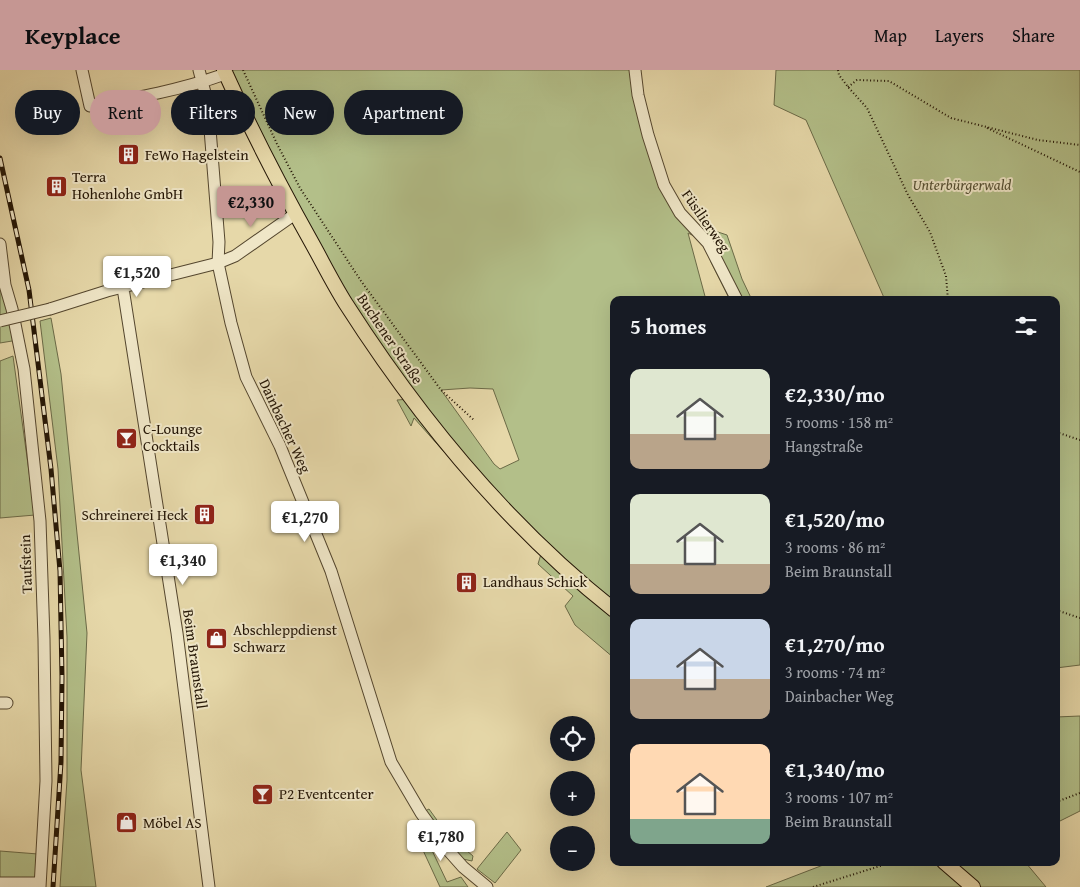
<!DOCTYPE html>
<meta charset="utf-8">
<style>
:root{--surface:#171b24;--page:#242831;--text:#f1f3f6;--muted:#9ea1a6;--accent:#c59692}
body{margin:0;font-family:"Gentium Book Plus",serif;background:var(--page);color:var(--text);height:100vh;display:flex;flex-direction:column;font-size:19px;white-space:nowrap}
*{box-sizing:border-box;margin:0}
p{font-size:16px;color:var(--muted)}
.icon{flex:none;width:28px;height:28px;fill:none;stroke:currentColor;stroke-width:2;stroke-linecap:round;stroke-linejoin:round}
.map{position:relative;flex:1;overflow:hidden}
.sheet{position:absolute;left:610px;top:226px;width:450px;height:570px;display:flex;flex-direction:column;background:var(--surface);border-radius:10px;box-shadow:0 5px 20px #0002}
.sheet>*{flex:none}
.hud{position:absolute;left:15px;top:20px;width:475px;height:45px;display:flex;gap:10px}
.buttons{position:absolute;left:550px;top:646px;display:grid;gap:10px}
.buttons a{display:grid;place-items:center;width:45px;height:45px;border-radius:50%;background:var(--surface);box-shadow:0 5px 20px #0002;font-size:25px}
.price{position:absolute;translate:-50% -42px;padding:0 11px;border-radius:5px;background:#fff;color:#222;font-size:16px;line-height:32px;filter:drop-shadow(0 1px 2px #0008)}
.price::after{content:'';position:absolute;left:50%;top:30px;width:15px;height:11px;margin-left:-8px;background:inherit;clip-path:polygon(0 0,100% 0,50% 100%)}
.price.current{background:var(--accent);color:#111}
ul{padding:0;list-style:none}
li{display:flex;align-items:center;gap:15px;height:125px;padding:0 20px}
li span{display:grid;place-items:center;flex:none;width:140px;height:100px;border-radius:10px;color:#555}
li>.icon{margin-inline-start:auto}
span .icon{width:60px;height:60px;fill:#fffc;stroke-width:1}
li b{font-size:21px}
h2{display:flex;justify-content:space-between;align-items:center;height:60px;padding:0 20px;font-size:21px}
.chip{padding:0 18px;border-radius:22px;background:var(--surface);box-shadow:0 5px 20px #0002;font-size:18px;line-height:45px}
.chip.current{background:var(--accent);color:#111}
header{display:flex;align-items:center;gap:30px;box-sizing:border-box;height:70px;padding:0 25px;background:var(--accent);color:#111}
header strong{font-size:24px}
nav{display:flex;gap:28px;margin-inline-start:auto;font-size:18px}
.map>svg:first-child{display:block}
.green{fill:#b3bf89;stroke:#6b6a47;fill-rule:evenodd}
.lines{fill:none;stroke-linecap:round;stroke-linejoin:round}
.minor-casing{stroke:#54462e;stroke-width:13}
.major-casing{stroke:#231505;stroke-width:16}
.path{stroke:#231505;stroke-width:2;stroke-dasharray:1 2.5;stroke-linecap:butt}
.minor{stroke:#efe6c7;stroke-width:11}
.major{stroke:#e6d8a9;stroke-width:14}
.rail-casing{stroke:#231505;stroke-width:5}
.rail{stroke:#efe6c7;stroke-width:3;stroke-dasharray:9;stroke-linecap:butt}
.minor-bridge-casing{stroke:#54462e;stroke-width:13;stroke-linecap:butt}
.minor-bridge{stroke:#efe6c7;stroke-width:11}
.labels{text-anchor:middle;stroke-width:4;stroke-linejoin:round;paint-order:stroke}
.poi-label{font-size:15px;fill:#231505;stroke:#efe6c7;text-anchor:start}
.park-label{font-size:15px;font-style:italic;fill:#555033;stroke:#efe6c7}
.street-label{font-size:15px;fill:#231505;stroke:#efe6c7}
</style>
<header>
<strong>Keyplace</strong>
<nav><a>Map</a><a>Layers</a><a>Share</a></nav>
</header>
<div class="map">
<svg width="1080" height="817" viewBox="0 0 1080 817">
<rect width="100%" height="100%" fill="#e6d8a9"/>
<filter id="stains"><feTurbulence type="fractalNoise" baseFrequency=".004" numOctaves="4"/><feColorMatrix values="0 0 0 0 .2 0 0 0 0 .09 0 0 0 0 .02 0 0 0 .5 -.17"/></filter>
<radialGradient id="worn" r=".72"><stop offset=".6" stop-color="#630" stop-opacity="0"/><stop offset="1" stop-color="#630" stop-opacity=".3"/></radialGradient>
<path class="green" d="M 233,0 L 635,0 L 664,115 L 701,166 L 712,160 L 727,165 L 742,209 L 752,230 L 730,230 L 711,192 L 708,173 L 688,163 L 706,230 L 614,230 L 614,588 L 575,555 L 565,536 L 573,526 L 538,494 L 541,484 L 492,436 L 414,348 L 411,356 L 397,330 L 411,329 L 345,233 L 225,4 L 233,1 ZM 470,318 L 493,319 L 519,390 L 500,399 L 494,394 L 441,320 Z
M 776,0 L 1080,0 L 1080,595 L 1056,598 L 1056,230 L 885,230 L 806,50 L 774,35 Z
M 0,174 L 18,270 L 0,273 Z
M 51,248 L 61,304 L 87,563 L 81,700 L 96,817 L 60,817 L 67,710 L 67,567 L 58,399 L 40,251 Z
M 13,286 L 35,445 L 0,448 L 0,291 Z
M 1080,646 L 1080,741 L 1056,753 L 1056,647 Z
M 429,739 L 447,764 L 473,786 L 472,791 L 463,789 L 421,743 Z
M 507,762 L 521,780 L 495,813 L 477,799 Z
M 428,772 L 447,812 L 461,807 L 468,817 L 440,817 L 421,776 Z
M 0,781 L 38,784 L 34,817 L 0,817 Z
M 831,792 L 1026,793 L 1046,817 L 766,817 Z"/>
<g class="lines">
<defs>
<path id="minor" d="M 82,0 L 90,36 C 136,28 181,20 225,4
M 199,0 L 208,34 L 219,172 L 218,193 L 231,253 L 246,307 L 280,376 L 331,501 L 391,692 L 421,743 L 447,779 L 463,797 L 487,817
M 635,0 L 638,25 L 648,65 L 664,115 L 680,143 L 708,173 L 737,230
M 0,174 L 5,215 L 12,239 L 24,299 L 40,451 L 44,569 L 46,711 L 40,817
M 123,218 L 177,563 L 209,817
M 50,239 L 107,221 L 218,193 L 235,186 L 295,144
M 0,633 L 7,633
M 0,813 L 40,813"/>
<path id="major" d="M 224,0 C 251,60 281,118 313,175 C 324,195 334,215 346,234 C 419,348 508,456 614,540
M 944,792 L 973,817"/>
</defs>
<use href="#minor" class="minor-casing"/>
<use href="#major" class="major-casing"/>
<path class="path" d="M 243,0 L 277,74 L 300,118 L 361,211 L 441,320 L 475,351
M 838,0 L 839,5 L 848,17 L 867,38 L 908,125 L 930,162 L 946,206 L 948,230
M 848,17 L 857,10 L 889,11 L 951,48 L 1038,70 L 1080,75
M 987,58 L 1080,102
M 1056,362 L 1080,370
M 1056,540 L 1080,548
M 1056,732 L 1080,723
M 813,817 L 893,792"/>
<use href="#minor" class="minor"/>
<use href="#major" class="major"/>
<defs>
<path id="rail" d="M 0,88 L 29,220 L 51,399 L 60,501 L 62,607 L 61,692 L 53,817"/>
</defs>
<use href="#rail" class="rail-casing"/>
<use href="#rail" class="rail"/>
<defs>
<path id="minor-bridge" d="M 0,251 L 50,239"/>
</defs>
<use href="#minor-bridge" class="minor-bridge-casing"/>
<use href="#minor-bridge" class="minor-bridge"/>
</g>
<defs>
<symbol id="building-square" viewBox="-11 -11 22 22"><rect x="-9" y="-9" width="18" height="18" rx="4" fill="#8f2418" stroke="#efe6c7"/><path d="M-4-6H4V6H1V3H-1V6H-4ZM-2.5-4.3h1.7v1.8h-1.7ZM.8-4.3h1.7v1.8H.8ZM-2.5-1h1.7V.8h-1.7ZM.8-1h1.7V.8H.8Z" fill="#fff"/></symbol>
<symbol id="bar-square" viewBox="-11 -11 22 22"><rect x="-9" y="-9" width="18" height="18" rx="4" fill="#8f2418" stroke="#efe6c7"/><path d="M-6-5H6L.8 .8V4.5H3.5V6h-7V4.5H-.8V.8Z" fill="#fff"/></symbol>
<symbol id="shop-square" viewBox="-11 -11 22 22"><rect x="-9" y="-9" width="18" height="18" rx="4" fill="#8f2418" stroke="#efe6c7"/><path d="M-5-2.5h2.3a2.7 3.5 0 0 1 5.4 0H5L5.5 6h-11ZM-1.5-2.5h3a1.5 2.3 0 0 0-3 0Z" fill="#fff"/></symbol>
</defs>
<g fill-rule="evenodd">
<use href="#building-square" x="116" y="72" width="25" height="25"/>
<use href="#building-square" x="44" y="104" width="25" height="25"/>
<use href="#bar-square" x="114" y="356" width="25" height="25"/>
<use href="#building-square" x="192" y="432" width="25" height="25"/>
<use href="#building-square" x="454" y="500" width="25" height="25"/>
<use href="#shop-square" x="204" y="556" width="25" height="25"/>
<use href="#bar-square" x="250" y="712" width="25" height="25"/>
<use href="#shop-square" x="114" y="740" width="25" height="25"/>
</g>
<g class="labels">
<g class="poi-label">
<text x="145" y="90">FeWo Hagelstein</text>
<text x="72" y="112">Terra<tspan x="72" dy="17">Hohenlohe GmbH</tspan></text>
<text x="143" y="364">C-Lounge<tspan x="143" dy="17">Cocktails</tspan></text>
<text x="188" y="450" text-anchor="end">Schreinerei Heck</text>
<text x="483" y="517">Landhaus Schick</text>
<text x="233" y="565">Abschleppdienst<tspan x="233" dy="17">Schwarz</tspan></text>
<text x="279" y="729">P2 Eventcenter</text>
<text x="143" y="758">Möbel AS</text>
</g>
<g class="park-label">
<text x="962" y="120">Unterbürgerwald</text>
</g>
<g class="street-label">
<text transform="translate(706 151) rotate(55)" y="5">Füsilierweg</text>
<text transform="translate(390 269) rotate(56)" y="5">Buchener Straße</text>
<text transform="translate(285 356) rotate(65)" y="5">Dainbacher Weg</text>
<text transform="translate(26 494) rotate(-92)" y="5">Taufstein</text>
<text transform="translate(195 589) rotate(82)" y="5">Beim Braunstall</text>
</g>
</g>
<rect width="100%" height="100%" filter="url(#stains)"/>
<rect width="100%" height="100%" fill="url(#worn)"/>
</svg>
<div class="buttons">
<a><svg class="icon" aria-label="locate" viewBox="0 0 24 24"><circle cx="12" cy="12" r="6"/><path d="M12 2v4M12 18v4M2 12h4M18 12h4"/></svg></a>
<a>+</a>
<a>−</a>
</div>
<b class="price current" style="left:251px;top:158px">€2,330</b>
<b class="price" style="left:137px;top:228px">€1,520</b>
<b class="price" style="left:305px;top:473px">€1,270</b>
<b class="price" style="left:183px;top:516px">€1,340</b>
<b class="price" style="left:441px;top:792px">€1,780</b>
<div class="hud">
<a class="chip">Buy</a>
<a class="chip current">Rent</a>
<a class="chip">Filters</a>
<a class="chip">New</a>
<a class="chip">Apartment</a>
</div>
<section class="sheet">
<h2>5 homes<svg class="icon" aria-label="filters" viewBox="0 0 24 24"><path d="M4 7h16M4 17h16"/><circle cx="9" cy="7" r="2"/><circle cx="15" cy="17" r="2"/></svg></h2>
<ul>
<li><span style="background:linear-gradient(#dfe7d0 65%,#b9a48a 0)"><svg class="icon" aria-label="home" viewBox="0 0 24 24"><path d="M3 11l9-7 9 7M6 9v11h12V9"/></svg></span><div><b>€2,330/mo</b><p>5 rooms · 158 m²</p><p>Hangstraße</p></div></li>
<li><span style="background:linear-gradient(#dfe7d0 70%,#b9a48a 0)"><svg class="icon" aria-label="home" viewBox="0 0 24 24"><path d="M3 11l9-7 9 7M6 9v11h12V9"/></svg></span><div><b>€1,520/mo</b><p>3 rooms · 86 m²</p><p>Beim Braunstall</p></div></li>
<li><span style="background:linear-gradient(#c9d6e8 60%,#b9a48a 0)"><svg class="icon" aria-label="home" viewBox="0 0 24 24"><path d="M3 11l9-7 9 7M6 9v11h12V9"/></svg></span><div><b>€1,270/mo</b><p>3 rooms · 74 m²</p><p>Dainbacher Weg</p></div></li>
<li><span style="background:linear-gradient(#ffd9b3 75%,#7fa58c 0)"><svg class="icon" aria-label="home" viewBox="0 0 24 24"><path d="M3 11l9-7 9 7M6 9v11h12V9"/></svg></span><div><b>€1,340/mo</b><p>3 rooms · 107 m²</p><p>Beim Braunstall</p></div></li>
</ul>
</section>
</div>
